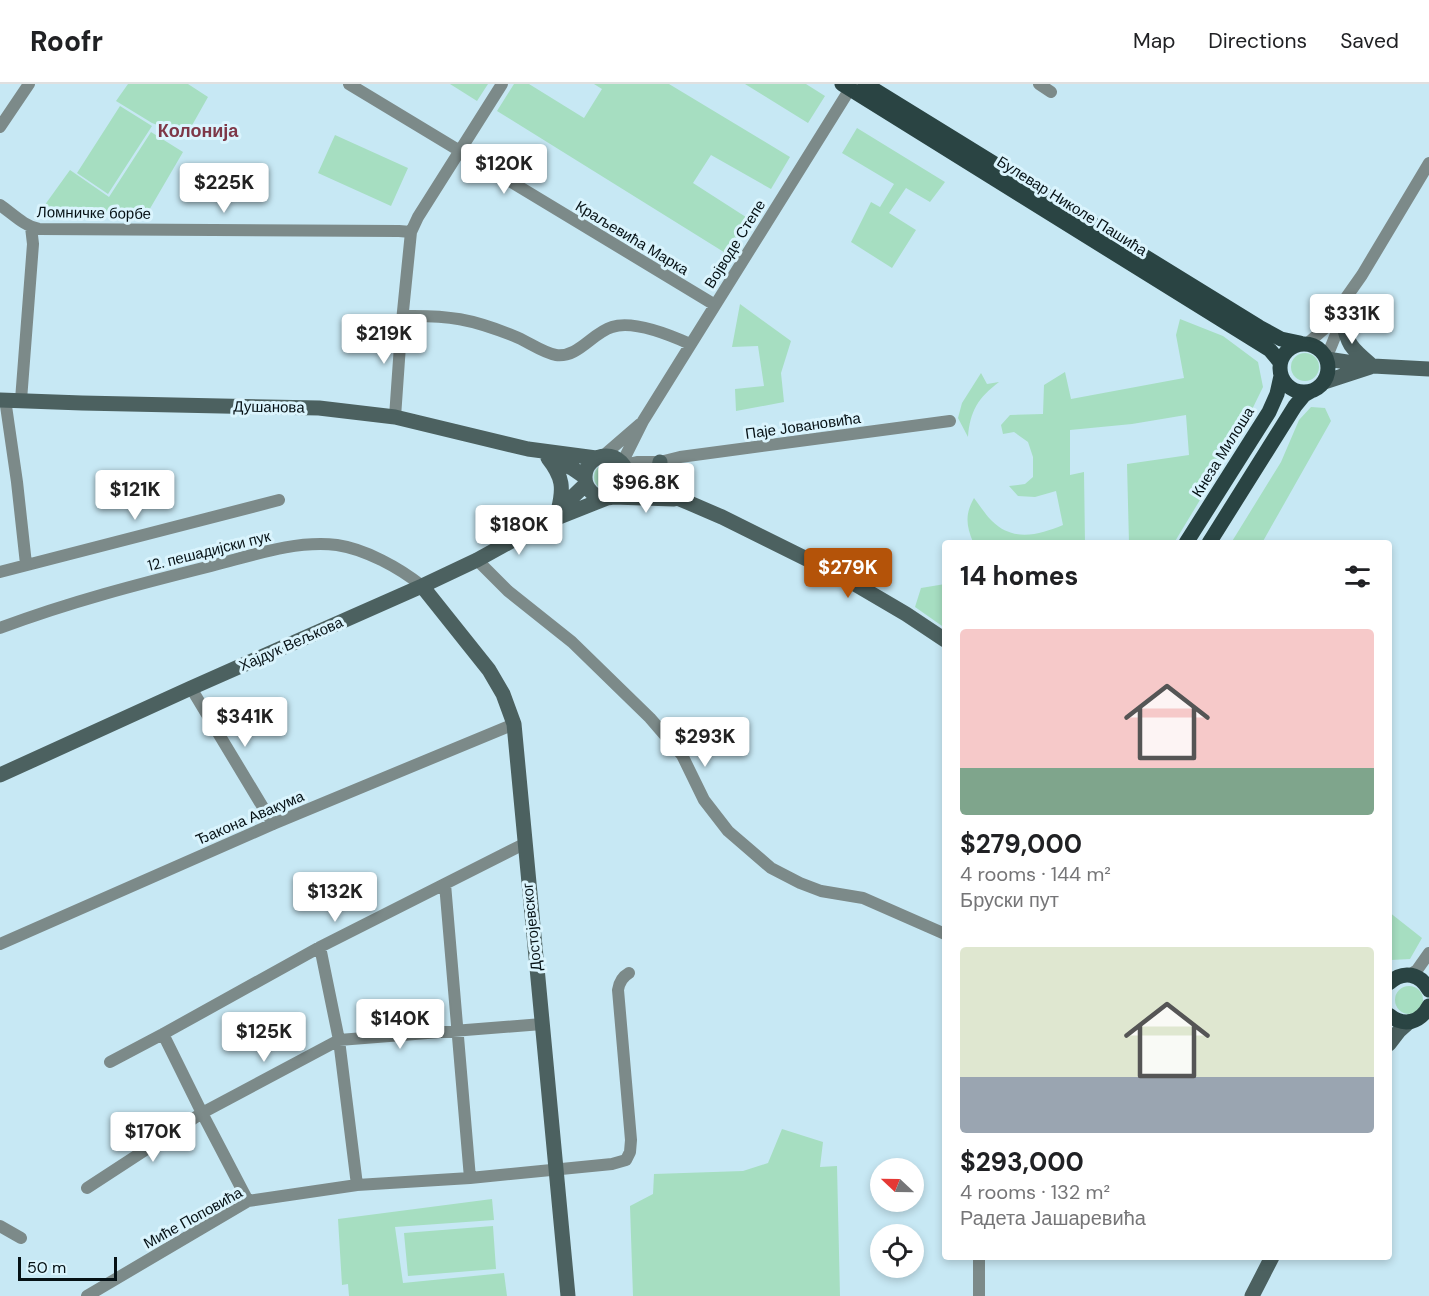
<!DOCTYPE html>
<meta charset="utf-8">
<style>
:root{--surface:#fff;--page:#f2f2f2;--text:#202124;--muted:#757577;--line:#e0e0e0;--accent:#b45309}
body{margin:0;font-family:"DM Sans",sans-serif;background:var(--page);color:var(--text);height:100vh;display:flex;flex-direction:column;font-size:22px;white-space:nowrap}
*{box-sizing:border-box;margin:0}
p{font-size:20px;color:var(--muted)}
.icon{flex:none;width:33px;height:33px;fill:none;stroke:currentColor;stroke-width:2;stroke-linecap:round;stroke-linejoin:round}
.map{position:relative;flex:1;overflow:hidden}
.sheet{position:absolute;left:942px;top:456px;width:450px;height:720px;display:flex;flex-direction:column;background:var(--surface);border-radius:6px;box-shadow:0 3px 9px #0003}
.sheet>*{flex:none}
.needle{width:39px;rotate:292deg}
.controls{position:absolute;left:870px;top:1074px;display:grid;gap:12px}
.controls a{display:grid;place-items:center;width:54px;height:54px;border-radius:50%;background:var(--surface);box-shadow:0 3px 9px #0003;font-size:30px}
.scale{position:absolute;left:18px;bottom:15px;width:99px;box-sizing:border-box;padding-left:6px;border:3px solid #061115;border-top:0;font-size:16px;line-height:21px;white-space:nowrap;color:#061115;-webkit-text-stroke:4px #daf4fd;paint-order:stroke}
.price{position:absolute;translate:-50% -51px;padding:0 14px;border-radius:6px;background:#fff;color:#222;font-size:20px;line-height:39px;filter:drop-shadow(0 2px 3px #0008)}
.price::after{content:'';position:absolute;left:50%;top:36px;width:18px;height:14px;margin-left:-9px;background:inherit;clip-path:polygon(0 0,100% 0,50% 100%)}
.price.selected{background:var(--accent);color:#fff}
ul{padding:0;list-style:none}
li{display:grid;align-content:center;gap:12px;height:318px;padding:0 18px}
li span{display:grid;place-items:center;height:186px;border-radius:6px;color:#555}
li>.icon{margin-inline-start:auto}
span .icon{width:108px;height:108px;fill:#fffc;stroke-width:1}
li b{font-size:26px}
h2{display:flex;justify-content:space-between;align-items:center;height:72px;padding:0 18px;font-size:26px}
header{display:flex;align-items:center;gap:36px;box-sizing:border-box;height:84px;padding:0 30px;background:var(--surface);border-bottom:2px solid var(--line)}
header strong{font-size:28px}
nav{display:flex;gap:33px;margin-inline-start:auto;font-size:21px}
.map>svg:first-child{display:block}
.green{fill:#a6dec1}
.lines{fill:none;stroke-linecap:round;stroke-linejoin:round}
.street{stroke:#7c8a89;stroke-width:12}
.secondary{stroke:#4c6160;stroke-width:15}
.primary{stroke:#2a4443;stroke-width:15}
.labels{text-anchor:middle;stroke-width:6;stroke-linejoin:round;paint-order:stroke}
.street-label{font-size:15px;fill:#061115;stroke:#daf4fd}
.quarter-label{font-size:18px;font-weight:bold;fill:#7e3747;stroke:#daf4fd}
</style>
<header>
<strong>Roofr</strong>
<nav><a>Map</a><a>Directions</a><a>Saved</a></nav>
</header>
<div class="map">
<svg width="1429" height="1212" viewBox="0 0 1429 1212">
<rect width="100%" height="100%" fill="#c7e8f4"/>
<path class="green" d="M 128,0 L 188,0 L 208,13 L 186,52 L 152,39 L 116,17 Z
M 450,0 L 488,0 L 477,17 Z
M 514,0 L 529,0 L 584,34 L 602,5 L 594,0 L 669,0 L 790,73 L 771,105 L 711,71 L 693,99 L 749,135 L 727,170 L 497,27 Z
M 745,0 L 806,0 L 825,12 L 808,39 Z
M 120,22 L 152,42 L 108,110 L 77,89 Z
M 857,44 L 945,98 L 930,118 L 906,104 L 889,129 L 916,146 L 892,184 L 851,158 L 871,118 L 880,123 L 894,100 L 842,69 Z
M 151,48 L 183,68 L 148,128 L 39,129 L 70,86 L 109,113 Z
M 335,51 L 408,84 L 391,122 L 318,89 Z
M 740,220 L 791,257 L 781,289 L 784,318 L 736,327 L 735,305 L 764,302 L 758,262 L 732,263 Z
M 1180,235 L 1223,252 L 1258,278 L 1263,303 L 1241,348 L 1174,459 L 1129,459 L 1127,380 L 1189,371 L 1186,331 L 1132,340 L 1070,346 L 1070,391 L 1084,388 L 1085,459 L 998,459 L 995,457 L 973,458 C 966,441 965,430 974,414 C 980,422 985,430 992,437 C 1013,458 1039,451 1063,441 L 1056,407 L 1035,413 L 1018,412 L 1009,402 L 1025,400 L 1033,393 L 1033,373 L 1028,358 L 1014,348 L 1003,350 L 1001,341 L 1010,331 L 1043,330 L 1044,301 L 1065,288 L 1071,315 L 1184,294 L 1176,251 Z
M1291 283a14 14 0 1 1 28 0a14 14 0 1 1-28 0Z
M 981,289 L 987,300 L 999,298 C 978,314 970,327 968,353 L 958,334 L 962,319 Z
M 1311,323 L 1325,324 L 1331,337 L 1262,459 L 1231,459 L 1281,378 L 1299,336 Z
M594 393a13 13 0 1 1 26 0a13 13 0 1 1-26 0Z
M 945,500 L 945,544 L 915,523 L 921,504 Z
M 1389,828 L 1422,854 L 1410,875 L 1391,876 L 1389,874 Z
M1395 916a14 14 0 1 1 28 0a14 14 0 1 1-28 0Z
M 782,1045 L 823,1058 L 820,1083 L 837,1082 L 840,1212 L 633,1212 L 630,1122 L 653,1110 L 654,1090 L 743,1087 L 768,1079 Z
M 492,1115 L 494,1136 L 395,1143 L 403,1199 L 504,1189 L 507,1212 L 349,1212 L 348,1200 L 342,1201 L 338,1135 Z
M 493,1142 L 496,1185 L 408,1192 L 404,1149 Z"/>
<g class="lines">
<path class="street" d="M 349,0 L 715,221
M 1039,0 L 1051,8
M 0,43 L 29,0
M 0,121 C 13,130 24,142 39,145 L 399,147 L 411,148
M 403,232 C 449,231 472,235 514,252 C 527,257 543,269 556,271 C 578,274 592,249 612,243 C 633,236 670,251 690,260
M 1308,259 L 1324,245 L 1362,191 L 1429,79
M 1324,270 L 1330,265 L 1343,233
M 5,315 L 17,398 L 26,480
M 21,316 L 33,160 L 31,143
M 395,333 L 401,247 L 411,148 L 418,133 L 502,0
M 603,372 L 640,340
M 622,379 L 643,337 L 853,0
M 624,381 L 637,378 L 659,378
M 627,387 L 644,386 L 660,378 L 680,373 L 950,337
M 477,476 L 508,507 L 572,558 L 650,634 L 682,671 L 704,716 L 728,747 L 771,784 L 800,799 L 821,807 L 863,814 L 945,850
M 0,488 L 279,416
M 0,544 C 69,518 139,500 211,482 C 251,472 294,456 337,461 C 365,465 400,484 422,502
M 191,604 L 273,740
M 445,800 L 470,1094
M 0,860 L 273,740 L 514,640
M 320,863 L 339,956 L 357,1101
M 1410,891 L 1417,886 L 1429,869
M 163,950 L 202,1029 L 248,1117
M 110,978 L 163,950 L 320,863 L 524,760
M 87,1104 L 202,1029 L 339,956 L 542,940
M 0,1142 L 21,1154
M 979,1173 L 979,1212
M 87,1212 L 248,1117 L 357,1101 L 470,1094 L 612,1080 L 626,1076 L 630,1068 L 631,1056 L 618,906 C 619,899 622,893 629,889"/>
<path class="secondary" d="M 1342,235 C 1348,261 1350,263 1370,280
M 1327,275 L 1373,282 L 1429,285
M 1324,298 L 1370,283
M 0,316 L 82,319 L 319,324 L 395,333 L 528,365 L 596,374
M585 393a21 21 0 1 1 42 0a21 21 0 1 1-42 0Z
M 548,374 L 572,384 L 585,393
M 548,374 C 563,393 564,404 558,427
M 627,390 L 680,415 L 722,433 L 843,493 L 906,530 L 945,556
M 659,404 L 657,393 L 660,378
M 613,413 L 674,415
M 558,427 L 586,400
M 422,502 L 489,586 L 503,610 L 514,640 L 568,1212
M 0,691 L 191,604 L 422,502 L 477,476 L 544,439 L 607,414
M 1389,960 L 1399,947 L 1409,938
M 1252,1212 L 1272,1173"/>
<path class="primary" d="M 842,0 L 1270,266 L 1280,278
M 865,0 L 1259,243 L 1281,255 L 1300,259
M1280 284a24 24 0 1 1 48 0a24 24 0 1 1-48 0Z
M 1186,459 L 1269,328 L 1277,310 L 1281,292
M 1209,459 L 1295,322 L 1304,311 L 1311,307
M 1389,899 C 1403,886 1420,889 1429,906
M 1389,931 C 1404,943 1420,939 1429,922"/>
</g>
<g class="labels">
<g class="street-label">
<text transform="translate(1072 122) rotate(32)" y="5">Булевар Николе Пашића</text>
<text transform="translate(94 129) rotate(1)" y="5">Ломничке борбе</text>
<text transform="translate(632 154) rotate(31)" y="5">Краљевића Марка</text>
<text transform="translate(735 160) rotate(-58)" y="5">Војводе Степе</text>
<text transform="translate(269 323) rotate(1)" y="5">Душанова</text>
<text transform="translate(803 342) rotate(-8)" y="5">Паје Јовановића</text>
<text transform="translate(1223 368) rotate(-58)" y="5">Кнеза Милоша</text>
<text transform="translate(209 467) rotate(-14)" y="5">12. пешадијски пук</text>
<text transform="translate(291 560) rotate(-24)" y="5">Хајдук Вељкова</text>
<text transform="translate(250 734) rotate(-23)" y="5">Ђакона Авакума</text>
<text transform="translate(532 843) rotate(-96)" y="5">Достојевског</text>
<text transform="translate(193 1134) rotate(-29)" y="5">Миће Поповића</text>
</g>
<g class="quarter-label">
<text x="198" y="53">Колонија</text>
</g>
</g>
</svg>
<div class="controls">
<a><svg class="needle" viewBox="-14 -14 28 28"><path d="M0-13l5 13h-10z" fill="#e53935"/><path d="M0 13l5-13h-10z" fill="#757577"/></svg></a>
<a><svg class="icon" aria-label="locate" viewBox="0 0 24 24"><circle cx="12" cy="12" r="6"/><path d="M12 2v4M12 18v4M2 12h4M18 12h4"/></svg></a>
</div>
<div class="scale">50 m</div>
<b class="price" style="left:504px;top:111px">$120K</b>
<b class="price" style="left:224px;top:130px">$225K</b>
<b class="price" style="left:1352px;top:261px">$331K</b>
<b class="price" style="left:384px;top:281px">$219K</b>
<b class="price" style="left:646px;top:430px">$96.8K</b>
<b class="price" style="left:135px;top:437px">$121K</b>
<b class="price" style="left:519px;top:472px">$180K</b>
<b class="price selected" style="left:848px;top:515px">$279K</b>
<b class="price" style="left:245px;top:664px">$341K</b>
<b class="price" style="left:705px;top:684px">$293K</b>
<b class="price" style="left:335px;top:839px">$132K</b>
<b class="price" style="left:400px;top:966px">$140K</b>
<b class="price" style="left:264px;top:979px">$125K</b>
<b class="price" style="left:153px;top:1079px">$170K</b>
<section class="sheet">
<h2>14 homes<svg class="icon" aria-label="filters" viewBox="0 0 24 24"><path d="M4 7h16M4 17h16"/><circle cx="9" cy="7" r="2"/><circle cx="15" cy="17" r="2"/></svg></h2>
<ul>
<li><span style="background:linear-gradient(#f6c9c9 75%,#7fa58c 0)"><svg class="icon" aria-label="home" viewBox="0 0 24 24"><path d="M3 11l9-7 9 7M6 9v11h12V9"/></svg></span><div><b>$279,000</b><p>4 rooms · 144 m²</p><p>Бруски пут</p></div></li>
<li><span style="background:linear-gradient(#dfe7d0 70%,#9aa5b1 0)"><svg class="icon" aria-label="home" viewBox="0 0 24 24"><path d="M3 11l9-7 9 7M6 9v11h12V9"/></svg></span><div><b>$293,000</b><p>4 rooms · 132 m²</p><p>Радета Јашаревића</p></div></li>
</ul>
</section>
</div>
